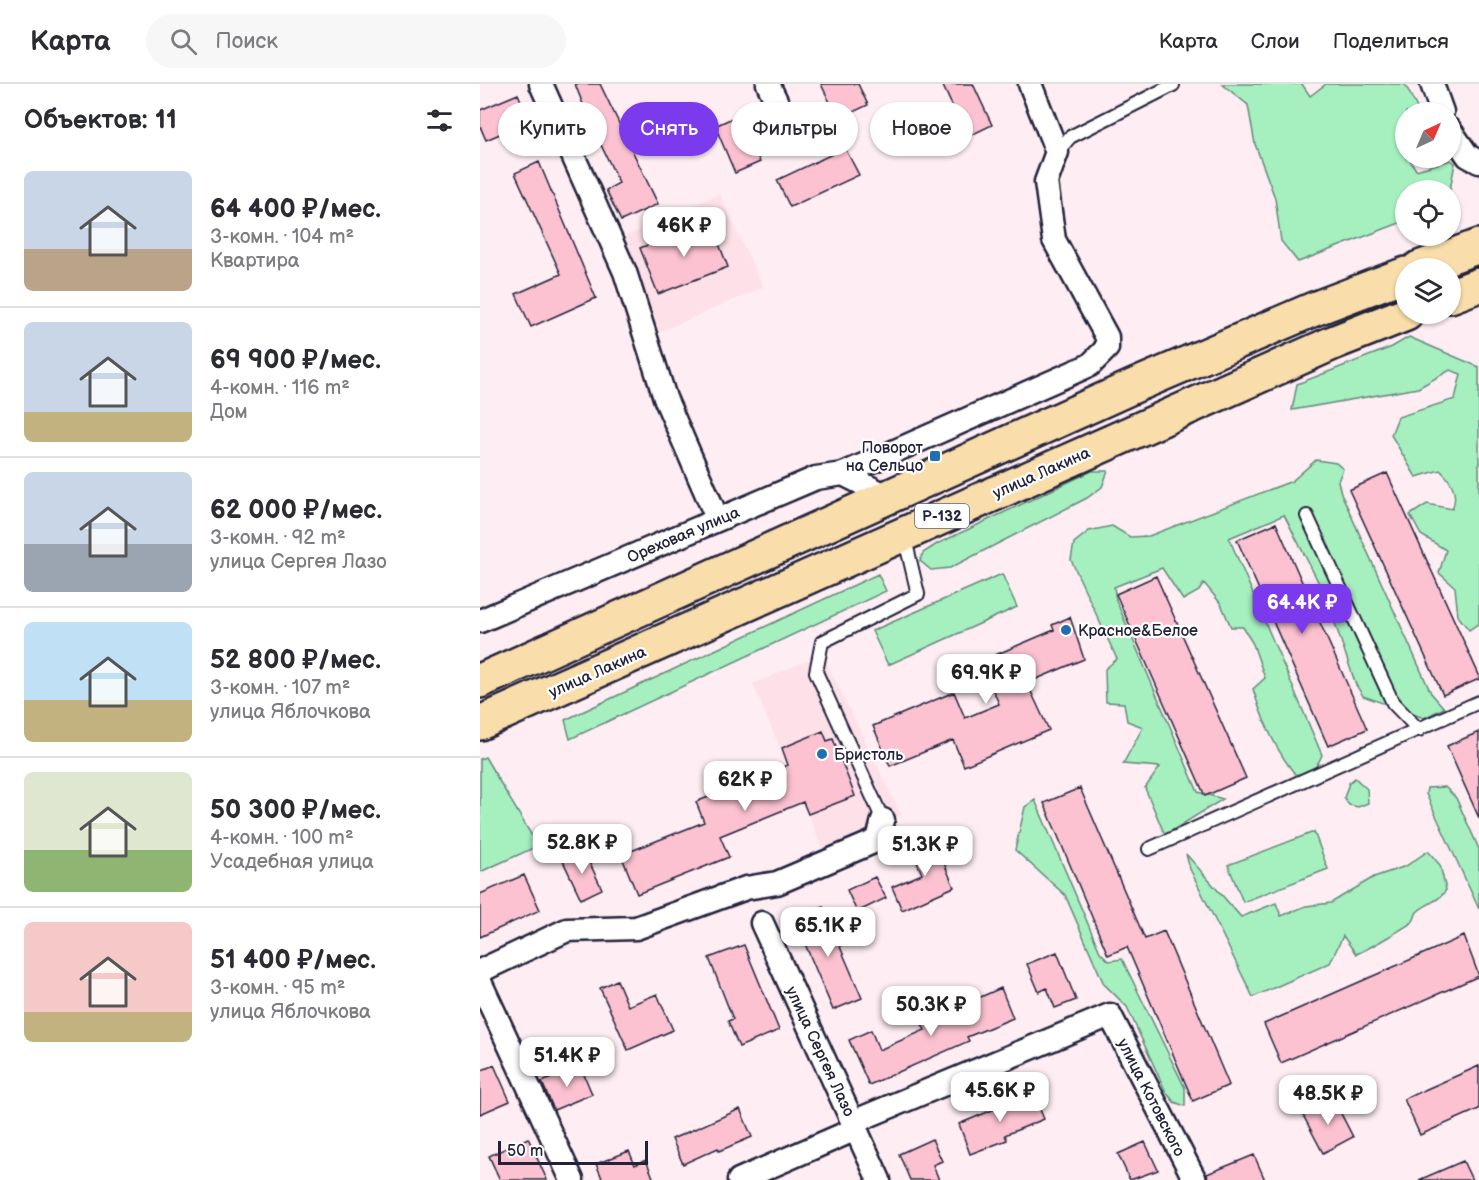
<!DOCTYPE html>
<html lang="ru">
<meta charset="utf-8">
<style>
:root{--surface:#fff;--page:#f7f7f7;--text:#2b2b33;--muted:#7c7c81;--line:#e1e1e2;--accent:#7c3aed}
body{margin:0;font-family:"Balsamiq Sans",sans-serif;background:var(--page);color:var(--text);height:100vh;display:flex;flex-direction:column;font-size:22px;white-space:nowrap}
*{box-sizing:border-box;margin:0}
p{font-size:20px;color:var(--muted)}
.icon{flex:none;width:33px;height:33px;fill:none;stroke:currentColor;stroke-width:2;stroke-linecap:round;stroke-linejoin:round}
.map{position:relative;flex:1;overflow:hidden}
.details{display:flex;flex-direction:column;background:var(--surface);width:480px}
.details>*{flex:none}
.hud{position:absolute;left:18px;top:18px;width:570px;height:54px;display:flex;gap:12px}
.needle{width:39px;rotate:44deg}
.controls{position:absolute;left:915px;top:18px;display:grid;gap:12px}
.controls a{display:grid;place-items:center;width:66px;height:66px;border-radius:50%;background:var(--surface);box-shadow:0 2px 4px #0004;font-size:30px}
.scale{position:absolute;left:18px;bottom:15px;width:150px;box-sizing:border-box;padding-left:6px;border:3px solid #22223b;border-top:0;font-size:16px;line-height:21px;white-space:nowrap;color:#22223b;-webkit-text-stroke:4px #fff;paint-order:stroke}
.price{position:absolute;translate:-50% -51px;padding:0 14px;border-radius:12px;background:#fff;color:#222;font-size:20px;line-height:39px;filter:drop-shadow(0 2px 3px #0008)}
.price::after{content:'';position:absolute;left:50%;top:36px;width:18px;height:14px;margin-left:-9px;background:inherit;clip-path:polygon(0 0,100% 0,50% 100%)}
.price.on{background:var(--accent);color:#fff}
ul{padding:0;list-style:none}
li{display:flex;align-items:center;gap:18px;height:150px;padding:0 24px}
li+li{border-top:2px solid var(--line)}
li span{display:grid;place-items:center;flex:none;width:168px;height:120px;border-radius:9px;color:#555}
li>.icon{margin-inline-start:auto}
span .icon{width:72px;height:72px;fill:#fffc;stroke-width:1}
li b{font-size:26px}
h2{display:flex;justify-content:space-between;align-items:center;height:72px;padding:0 24px;font-size:26px}
.tag{padding:0 21px;border-radius:27px;background:var(--surface);box-shadow:0 2px 4px #0004;font-size:21px;line-height:54px}
.tag.on{background:var(--accent);color:#fff}
header{display:flex;align-items:center;gap:36px;box-sizing:border-box;height:84px;padding:0 30px;background:var(--surface);border-bottom:2px solid var(--line)}
header strong{font-size:28px}
nav{display:flex;gap:33px;margin-inline-start:auto;font-size:21px}
.search{width:420px;height:54px;background:var(--page);display:flex;align-items:center;gap:15px;box-sizing:border-box;padding:0 21px;border-radius:33px;color:var(--muted);font-size:22px}
main{display:flex;flex:1;min-height:0}
.map>svg:first-child{display:block}
.built{fill:#fde0e8}
.green{fill:#a6f0bf;stroke:#64897d;stroke-width:1.5}
.building{fill:#fcc2d2;stroke:#22223b;stroke-width:1.5}
.lines{fill:none;stroke-linecap:round;stroke-linejoin:round}
.lane-casing{stroke:#22223b;stroke-width:16}
.street-casing{stroke:#22223b;stroke-width:27}
.highway-casing{stroke:#22223b;stroke-width:38}
.lane{stroke:#fff;stroke-width:12}
.street{stroke:#fff;stroke-width:22}
.highway{stroke:#f9deab;stroke-width:33}
.poi-dot{fill:#1f6fb2;stroke:#fff;stroke-width:2}
.labels{text-anchor:middle;stroke-width:4.5;stroke-linejoin:round;paint-order:stroke}
.shield{fill:#fff;stroke:#646476;stroke-width:1.5}
.shield-label{font-size:15px;font-weight:bold;fill:#22223b}
.poi-label{font-size:16px;fill:#22223b;stroke:#fff;text-anchor:start}
.street-label{font-size:16px;fill:#22223b;stroke:#fff}
</style>
<header>
<strong>Карта</strong>
<div class="search"><svg class="icon" aria-label="search" viewBox="0 0 24 24"><circle cx="10" cy="10" r="6"/><path d="M15 15l6 6"/></svg>Поиск</div>
<nav><a>Карта</a><a>Слои</a><a>Поделиться</a></nav>
</header>
<main>
<section class="details">
<h2>Объектов: 11<svg class="icon" aria-label="filters" viewBox="0 0 24 24"><path d="M4 7h16M4 17h16"/><circle cx="9" cy="7" r="2"/><circle cx="15" cy="17" r="2"/></svg></h2>
<ul>
<li><span style="background:linear-gradient(#c9d6e8 65%,#b9a48a 0)"><svg class="icon" aria-label="home" viewBox="0 0 24 24"><path d="M3 11l9-7 9 7M6 9v11h12V9"/></svg></span><div><b>64 400 ₽/мес.</b><p>3-комн. · 104 m²</p><p>Квартира</p></div></li>
<li><span style="background:linear-gradient(#c9d6e8 75%,#c2b280 0)"><svg class="icon" aria-label="home" viewBox="0 0 24 24"><path d="M3 11l9-7 9 7M6 9v11h12V9"/></svg></span><div><b>69 900 ₽/мес.</b><p>4-комн. · 116 m²</p><p>Дом</p></div></li>
<li><span style="background:linear-gradient(#c9d6e8 60%,#9aa5b1 0)"><svg class="icon" aria-label="home" viewBox="0 0 24 24"><path d="M3 11l9-7 9 7M6 9v11h12V9"/></svg></span><div><b>62 000 ₽/мес.</b><p>3-комн. · 92 m²</p><p>улица Сергея Лазо</p></div></li>
<li><span style="background:linear-gradient(#bfe0f5 65%,#c2b280 0)"><svg class="icon" aria-label="home" viewBox="0 0 24 24"><path d="M3 11l9-7 9 7M6 9v11h12V9"/></svg></span><div><b>52 800 ₽/мес.</b><p>3-комн. · 107 m²</p><p>улица Яблочкова</p></div></li>
<li><span style="background:linear-gradient(#dfe7d0 65%,#8fb573 0)"><svg class="icon" aria-label="home" viewBox="0 0 24 24"><path d="M3 11l9-7 9 7M6 9v11h12V9"/></svg></span><div><b>50 300 ₽/мес.</b><p>4-комн. · 100 m²</p><p>Усадебная улица</p></div></li>
<li><span style="background:linear-gradient(#f6c9c9 75%,#c2b280 0)"><svg class="icon" aria-label="home" viewBox="0 0 24 24"><path d="M3 11l9-7 9 7M6 9v11h12V9"/></svg></span><div><b>51 400 ₽/мес.</b><p>3-комн. · 95 m²</p><p>улица Яблочкова</p></div></li>
</ul>
</section>
<div class="map">
<svg width="999" height="1096" viewBox="0 0 999 1096">
<rect width="100%" height="100%" fill="#feedf2"/>
<filter id="ink" filterUnits="userSpaceOnUse"><feTurbulence type="fractalNoise" baseFrequency=".0167" numOctaves="2"/><feDisplacementMap in="SourceGraphic" scale="12" xChannelSelector="R" yChannelSelector="G"/><feConvolveMatrix kernelMatrix="1 2 1 2 8 2 1 2 1" color-interpolation-filters="sRGB"/></filter>
<g filter="url(#ink)">
<path class="built" d="M 239,110 L 283,203 L 175,250 L 135,157 Z
M 342,570 L 421,731 L 344,768 L 273,600 Z"/>
<path class="green" d="M 742,0 L 822,0 L 830,12 L 846,0 L 925,0 L 939,28 L 926,28 L 925,43 L 921,57 L 926,74 L 929,74 L 936,86 L 971,76 L 975,79 L 970,106 L 926,106 L 925,137 L 818,178 L 801,157 L 795,114 L 775,60 L 768,21 Z
M 929,253 L 999,283 L 999,539 L 989,546 L 978,532 L 975,503 L 959,489 L 966,466 L 941,451 L 930,431 L 947,420 L 972,425 C 979,410 971,396 960,386 L 936,393 L 911,351 L 918,333 L 975,315 L 981,290 L 970,286 L 938,304 L 812,326 L 817,300 L 912,263 Z
M 836,376 L 856,379 L 863,385 L 858,397 L 861,409 L 951,609 L 964,624 L 944,634 L 883,612 L 876,601 L 846,513 L 804,431 L 749,454 L 842,671 C 836,685 831,692 815,690 C 795,665 782,635 773,605 L 785,594 L 773,560 L 763,543 L 751,543 L 741,520 L 724,499 L 719,507 L 703,516 L 682,484 L 634,503 L 636,516 L 718,708 L 743,715 L 685,751 L 665,704 L 680,683 L 643,680 L 663,643 L 647,637 L 644,619 L 626,618 L 625,585 L 637,575 L 591,476 L 594,459 L 609,447 L 632,442 L 650,453 L 669,452 L 812,397 Z
M 612,387 L 628,387 L 622,403 L 607,414 L 470,484 L 451,486 L 440,477 L 443,469 L 457,460 Z
M 398,490 L 406,507 L 90,655 L 85,636 Z
M 522,490 L 537,523 L 408,581 L 392,547 Z
M 5,673 L 58,762 L 0,788 L 0,675 Z
M 875,694 L 887,705 L 888,719 L 878,723 L 869,721 L 864,714 L 869,699 Z
M 965,703 L 976,714 L 999,765 L 999,825 L 946,710 L 947,704 Z
M 555,716 L 620,868 L 629,877 L 642,875 L 705,1004 L 705,1022 L 694,1018 L 686,1008 L 647,923 L 624,900 L 585,811 L 535,766 L 545,723 Z
M 834,748 L 848,785 L 763,818 L 748,781 Z
M 948,767 L 960,781 L 966,806 C 959,818 946,819 937,828 C 935,831 935,835 933,837 C 930,841 883,868 876,870 L 863,852 L 850,879 L 773,913 L 710,785 L 706,770 L 761,833 L 796,819 L 801,832 L 826,822 L 851,819 L 894,793 L 926,782 Z"/>
<path class="building" d="M 95,0 L 120,0 L 178,120 L 141,137 L 126,106 L 139,99 L 121,61 L 116,63 L 104,40 L 110,38 Z
M 341,0 L 378,0 L 388,21 L 358,35 Z
M 462,0 L 493,0 L 512,41 L 487,53 Z
M 38,10 L 50,37 L 6,56 L 0,42 L 0,26 Z
M 259,31 L 280,78 L 255,89 L 235,42 Z
M 365,64 L 379,91 L 310,123 L 297,96 Z
M 59,78 L 116,214 L 51,243 L 36,210 L 81,190 L 35,89 Z
M 230,137 L 248,183 L 178,210 L 160,164 Z
M 907,389 L 999,591 L 999,595 L 963,611 L 869,406 Z
M 796,439 L 887,645 L 848,662 L 757,456 Z
M 676,492 L 766,694 L 725,712 L 636,510 Z
M 590,533 L 604,575 L 547,599 L 569,646 L 484,682 L 473,656 L 410,682 L 393,642 L 474,608 L 485,634 L 519,620 L 501,577 L 574,546 L 572,541 Z
M 343,647 L 347,657 L 353,655 L 375,712 L 328,730 L 323,718 L 240,752 L 249,773 L 157,810 L 141,771 L 224,738 L 216,718 L 308,681 L 302,664 Z
M 999,648 L 999,734 L 967,662 Z
M 600,704 L 665,855 L 684,847 L 749,1001 L 713,1017 L 647,863 L 628,871 L 564,719 Z
M 454,755 L 474,803 L 422,826 L 412,803 L 442,790 L 431,764 Z
M 104,767 L 122,805 L 101,815 L 83,777 Z
M 44,791 L 60,826 L 0,853 L 0,810 Z
M 395,793 L 406,814 L 377,828 L 367,806 Z
M 343,823 L 382,914 L 353,926 L 314,834 Z
M 984,852 L 999,892 L 801,979 L 784,940 Z
M 264,861 L 299,946 L 259,963 L 248,937 L 253,935 L 229,874 Z
M 577,868 L 596,916 L 575,924 L 567,904 L 559,908 L 547,880 Z
M 137,896 L 148,922 L 177,910 L 193,946 L 148,966 L 120,904 Z
M 521,904 L 533,934 L 487,953 L 489,957 L 389,1001 L 369,956 L 391,946 L 399,966 L 445,946 L 441,939 Z
M 14,981 L 30,1017 L 0,1030 L 0,987 Z
M 100,981 L 112,1010 L 74,1026 L 62,998 Z
M 999,982 L 999,1025 L 940,1051 L 924,1015 Z
M 553,1009 L 564,1035 L 525,1051 L 527,1056 L 490,1070 L 479,1040 Z
M 853,1014 L 873,1053 L 843,1069 L 823,1031 Z
M 260,1025 L 272,1053 L 239,1067 L 238,1064 L 203,1080 L 192,1055 Z
M 48,1054 L 67,1096 L 20,1096 L 9,1072 Z
M 452,1055 L 462,1077 L 453,1081 L 459,1096 L 430,1096 L 419,1070 Z
M 665,1058 L 678,1086 L 650,1096 L 638,1070 Z
M 149,1067 L 155,1081 L 166,1076 L 174,1096 L 119,1096 L 122,1094 L 116,1080 Z
M 774,1071 L 785,1096 L 728,1096 L 727,1090 Z
M 983,1077 L 992,1096 L 939,1096 Z"/>
<g class="lines">
<defs>
<path id="lane" d="M 577,68 L 590,53 L 693,1
M 827,432 L 913,619 L 939,646
M 403,736 L 336,588 L 342,558 L 438,510 L 424,451
M 669,765 L 999,618"/>
<path id="street" d="M 61,0 L 145,188 L 185,314 L 237,434
M 288,0 L 312,50
M 952,0 L 962,28
M 970,46 L 988,72 L 999,78
M 363,390 L 610,281 L 627,264 L 627,253 L 574,156 L 566,98 L 577,68 L 550,0
M 0,537 L 336,394 L 363,390 L 407,412
M 282,839 L 399,1096
M 0,887 L 87,846 L 156,844 L 266,804 L 297,799 L 398,756 L 403,736
M 0,898 L 92,1096
M 373,1038 L 630,931 L 715,1096
M 259,1096 L 376,1045"/>
<path id="highway" d="M 939,184 L 999,162
M 970,212 L 999,201
M 0,597 L 654,302 L 834,225 L 926,190
M 0,639 L 855,258 L 926,230"/>
</defs>
<use href="#lane" class="lane-casing"/>
<use href="#street" class="street-casing"/>
<use href="#highway" class="highway-casing"/>
<use href="#lane" class="lane"/>
<use href="#street" class="street"/>
<use href="#highway" class="highway"/>
</g>
</g>
<g class="poi-dot">
<rect x="449" y="366" width="12" height="12" rx="3"/>
<circle cx="586" cy="546" r="6"/>
<circle cx="342" cy="670" r="6"/>
</g>
<g class="labels">
<rect class="shield" x="435" y="420" width="54" height="24" rx="4.5"/>
<g class="shield-label">
<text x="462" y="437">Р-132</text>
</g>
<g class="poi-label">
<text x="443" y="369" text-anchor="end">Поворот<tspan x="443" dy="18">на Сельцо</tspan></text>
<text x="598" y="552">Красное&amp;Белое</text>
<text x="354" y="676">Бристоль</text>
</g>
<g class="street-label">
<text transform="translate(561 388) rotate(-24)" y="6">улица Лакина</text>
<text transform="translate(203 450) rotate(-23)" y="6">Ореховая улица</text>
<text transform="translate(117 587) rotate(-24)" y="6">улица Лакина</text>
<text transform="translate(341 967) rotate(65)" y="6">улица Сергея Лазо</text>
<text transform="translate(672 1013) rotate(63)" y="6">улица Котовского</text>
</g>
</g>
</svg>
<div class="controls">
<a><svg class="needle" viewBox="-14 -14 28 28"><path d="M0-13l5 13h-10z" fill="#e53935"/><path d="M0 13l5-13h-10z" fill="#7c7c81"/></svg></a>
<a><svg class="icon" aria-label="locate" viewBox="0 0 24 24"><circle cx="12" cy="12" r="6"/><path d="M12 2v4M12 18v4M2 12h4M18 12h4"/></svg></a>
<a><svg class="icon" aria-label="layers" viewBox="0 0 24 24"><path d="M12 4l9 5-9 5-9-5zM3 14l9 5 9-5"/></svg></a>
</div>
<div class="scale">50 m</div>
<b class="price" style="left:204px;top:174px">46K ₽</b>
<b class="price on" style="left:822px;top:551px">64.4K ₽</b>
<b class="price" style="left:506px;top:621px">69.9K ₽</b>
<b class="price" style="left:265px;top:728px">62K ₽</b>
<b class="price" style="left:102px;top:791px">52.8K ₽</b>
<b class="price" style="left:445px;top:793px">51.3K ₽</b>
<b class="price" style="left:348px;top:874px">65.1K ₽</b>
<b class="price" style="left:451px;top:953px">50.3K ₽</b>
<b class="price" style="left:87px;top:1004px">51.4K ₽</b>
<b class="price" style="left:520px;top:1039px">45.6K ₽</b>
<b class="price" style="left:848px;top:1042px">48.5K ₽</b>
<div class="hud">
<a class="tag">Купить</a>
<a class="tag on">Снять</a>
<a class="tag">Фильтры</a>
<a class="tag">Новое</a>
</div>
</div>
</main>
